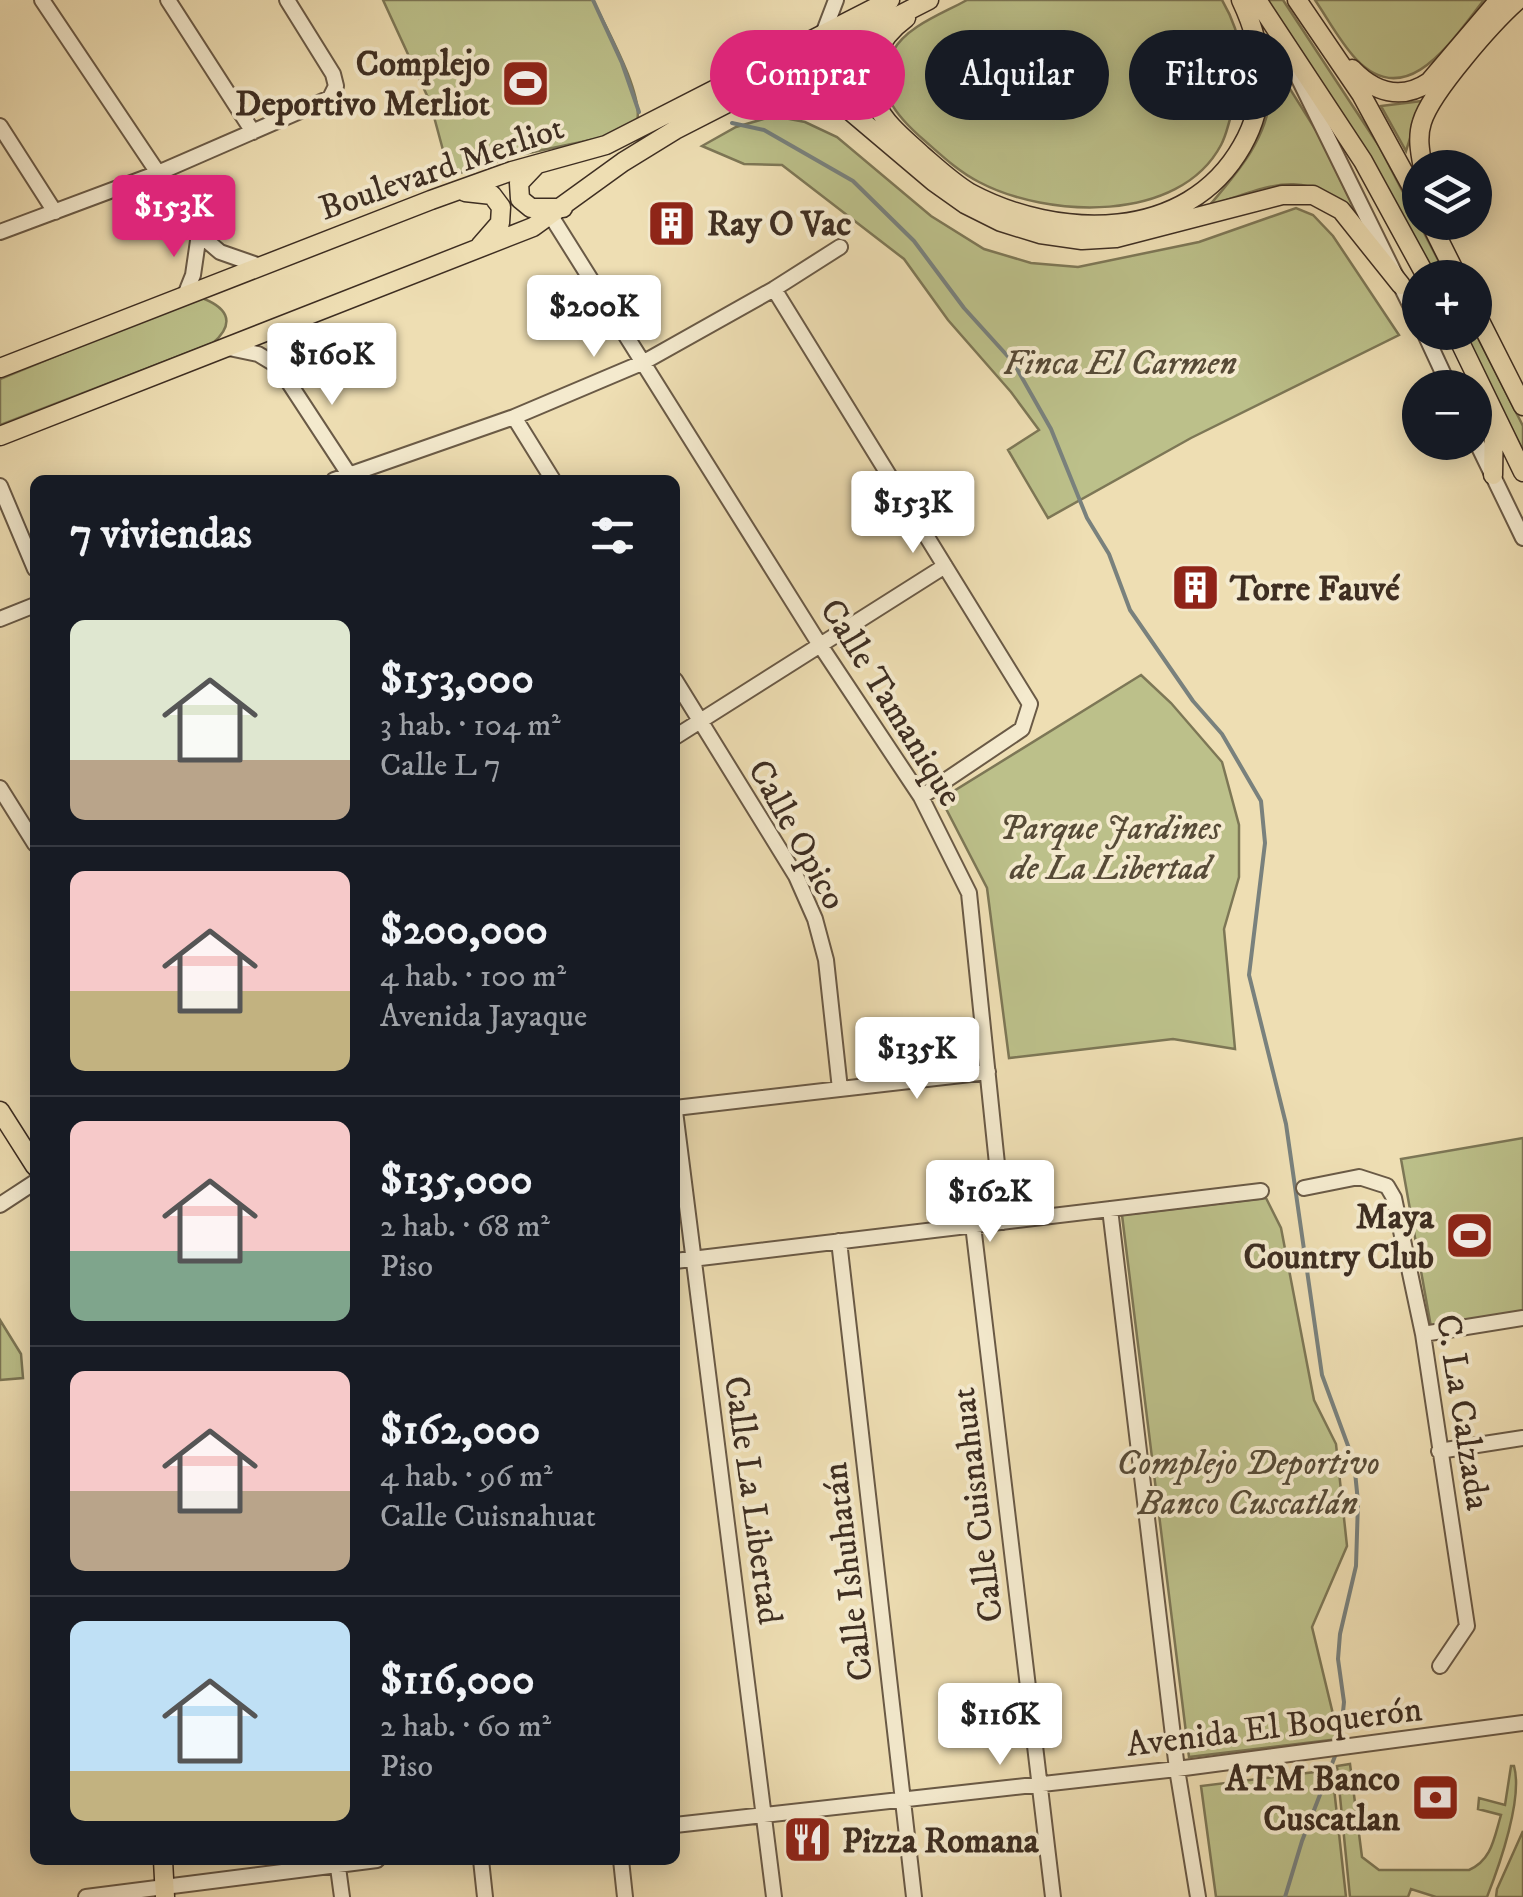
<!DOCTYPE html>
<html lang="es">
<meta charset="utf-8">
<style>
:root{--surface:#171b24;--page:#20242c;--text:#f1f3f6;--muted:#9ea1a6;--line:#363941;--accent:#db2777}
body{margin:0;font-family:"IM FELL DW Pica",serif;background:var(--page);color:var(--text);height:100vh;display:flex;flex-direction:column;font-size:38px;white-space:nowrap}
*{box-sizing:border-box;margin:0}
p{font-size:32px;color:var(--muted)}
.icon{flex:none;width:55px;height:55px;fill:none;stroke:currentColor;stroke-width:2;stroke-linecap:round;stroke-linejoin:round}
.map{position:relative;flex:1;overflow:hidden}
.sheet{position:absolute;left:30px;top:475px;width:650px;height:1390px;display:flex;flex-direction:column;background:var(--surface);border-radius:15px;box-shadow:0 5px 25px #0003}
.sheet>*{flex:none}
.guide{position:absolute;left:710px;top:30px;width:662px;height:90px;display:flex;gap:20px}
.tools{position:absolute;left:1402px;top:150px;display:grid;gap:20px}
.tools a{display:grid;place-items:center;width:90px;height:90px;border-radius:50%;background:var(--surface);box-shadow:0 5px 25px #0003;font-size:50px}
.price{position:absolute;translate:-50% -85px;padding:0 22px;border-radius:10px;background:#fff;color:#222;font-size:32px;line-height:65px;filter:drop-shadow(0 2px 5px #0008)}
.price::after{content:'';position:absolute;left:50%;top:60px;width:30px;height:22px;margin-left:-15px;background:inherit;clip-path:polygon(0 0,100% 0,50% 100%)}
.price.on{background:var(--accent);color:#fff}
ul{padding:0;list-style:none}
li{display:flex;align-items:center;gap:30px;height:250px;padding:0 40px}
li+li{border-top:2px solid var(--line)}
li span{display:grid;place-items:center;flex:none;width:280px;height:200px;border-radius:15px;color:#555}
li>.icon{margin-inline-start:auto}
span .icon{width:120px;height:120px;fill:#fffc;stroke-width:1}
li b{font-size:42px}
h2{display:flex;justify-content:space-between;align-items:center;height:120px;padding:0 40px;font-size:42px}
.tag{padding:0 35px;border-radius:45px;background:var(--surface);box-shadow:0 5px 25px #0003;font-size:35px;line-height:90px}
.tag.on{background:var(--accent);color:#fff}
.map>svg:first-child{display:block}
.green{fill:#bcc08a;stroke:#7d7756;stroke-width:2.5}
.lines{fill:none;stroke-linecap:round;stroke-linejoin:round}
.stream{stroke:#79817d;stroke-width:4}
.minor-casing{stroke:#6a5a46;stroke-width:18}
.major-casing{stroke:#3e2e22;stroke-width:21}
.minor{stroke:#f4eace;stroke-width:14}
.major{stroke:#eedeb3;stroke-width:18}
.labels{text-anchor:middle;stroke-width:8;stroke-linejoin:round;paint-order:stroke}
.poi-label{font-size:35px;font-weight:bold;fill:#3e2e22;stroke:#f4eace;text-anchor:end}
.street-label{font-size:35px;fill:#3e2e22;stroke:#f4eace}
.park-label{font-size:35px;font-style:italic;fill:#574b37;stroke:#f4eace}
</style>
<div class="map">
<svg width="1523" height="1897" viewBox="0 0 1523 1897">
<rect width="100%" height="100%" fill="#eedeb3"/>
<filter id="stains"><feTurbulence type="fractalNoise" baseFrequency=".002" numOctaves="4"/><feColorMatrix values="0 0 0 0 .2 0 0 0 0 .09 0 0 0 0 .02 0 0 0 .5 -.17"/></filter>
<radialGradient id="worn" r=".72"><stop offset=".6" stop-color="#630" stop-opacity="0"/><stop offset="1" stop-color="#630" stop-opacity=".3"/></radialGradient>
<path class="green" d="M 383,0 L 593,0 C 606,28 644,94 637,122 L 605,137 L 519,155 L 450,176 L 430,102 Z
M 967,0 L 1222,0 C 1245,39 1246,74 1231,116 C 1228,125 1226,136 1221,145 C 1179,224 1047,218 979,182 C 959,172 942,156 925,141 C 897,117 871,89 893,51 C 907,26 942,14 967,0 Z
M 1266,0 L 1283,0 L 1379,146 L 1447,277 L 1434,277 Z
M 1315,0 L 1484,0 C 1454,37 1408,114 1356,59 C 1340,42 1328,19 1315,0 Z
M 863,38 L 855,75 L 862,107 L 828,89 L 794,79 Z
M 1265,49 L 1317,132 L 1358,216 C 1304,166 1272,185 1209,206 C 1235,175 1267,140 1270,97 C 1271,82 1267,64 1265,49 Z
M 1422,101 L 1406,151 L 1381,106 Z
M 774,116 L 805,122 L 837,137 L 931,216 L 984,249 L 1031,263 L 1078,267 L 1199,242 L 1296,208 L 1313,215 L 1333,236 L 1399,335 L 1191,438 L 1048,518 L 1008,450 L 1039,430 L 1011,392 L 948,320 L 904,259 L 782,165 L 744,164 L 702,146 L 736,127 Z
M 199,297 C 225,306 238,321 213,343 L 0,425 L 0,379 Z
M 1475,332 L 1523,426 L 1523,451 L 1463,333 Z
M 1141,675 L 1171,703 L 1222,762 L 1239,825 L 1239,877 L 1224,929 L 1235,1049 L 1173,1039 L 1009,1058 L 987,888 L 941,799 Z
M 1523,1138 L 1523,1313 L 1431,1327 L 1401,1159 Z
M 1266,1198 L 1281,1228 L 1314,1400 L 1336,1444 L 1347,1546 L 1312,1627 L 1339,1739 L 1189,1757 L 1122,1215 Z
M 0,1320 L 21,1354 L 23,1378 L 0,1380 Z
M 1350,1764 L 1362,1857 L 1379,1870 L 1469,1870 C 1492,1860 1494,1838 1501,1815 L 1478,1809 L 1479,1798 L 1505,1805 L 1511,1766 L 1514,1766 C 1523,1798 1500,1864 1487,1897 L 1436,1897 L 1411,1889 L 1408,1897 L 1350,1897 L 1337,1766 Z
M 1332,1770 L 1346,1897 L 1216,1897 L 1201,1786 Z
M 1523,1831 L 1523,1897 L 1496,1897 L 1497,1889 Z"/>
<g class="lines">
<path class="stream" d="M 593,0 L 622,63 L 639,112
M 732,123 L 764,130 L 853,181 L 914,241 L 964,308 L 1013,362 L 1051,429 L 1087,518 L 1109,554 L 1130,610 L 1193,701 L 1222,734 L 1261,801 L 1265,843 L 1249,975 L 1286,1124 L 1322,1375 L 1354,1462 L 1358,1502 L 1356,1566 L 1340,1634 L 1338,1659 L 1344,1702 L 1340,1742
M 1285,1897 L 1302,1841 L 1337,1751"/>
<defs>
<path id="minor" d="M 42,0 L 199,234 L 220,252 L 260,266
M 168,0 L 253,132
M 823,34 L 836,0
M 1294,69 L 1420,325
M 0,126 L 55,212
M 551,216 L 820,645 L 921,797 L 969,893 L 1003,1222
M 0,232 L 158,173 L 330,98 L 336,86 L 333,74 L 287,0
M 774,289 L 1030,704 L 1022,729 L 921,797
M 185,295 L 193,275 L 199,234
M 1424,332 L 1450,388
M 229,348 L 258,354 L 278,366 L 352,479
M 278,366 L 276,350 L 281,325
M 514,417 L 553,480
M 1475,439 L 1523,538
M 334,480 L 514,417 L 644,362 L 774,289 L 840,247
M 0,486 L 35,569
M 0,619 L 35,605
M 675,680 L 796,876 L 815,919 L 826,960 L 840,1089
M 675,737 L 945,566
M 0,788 L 35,844
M 675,1108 L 988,1072
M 675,1111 L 774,1897
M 1304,1188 L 1359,1177 L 1387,1186 L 1394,1198 L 1423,1334 L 1467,1626 L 1440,1666
M 0,1205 L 35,1182
M 1110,1209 L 1177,1769 L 1198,1897
M 973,1225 L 1053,1897
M 839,1241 L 914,1897
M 675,1261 L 1261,1191
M 1423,1334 L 1523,1318
M 1439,1451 L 1523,1438
M 675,1825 L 1177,1769 L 1523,1723
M 337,1860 L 342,1897
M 481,1860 L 485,1897
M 621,1860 L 625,1897
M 86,1897 L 377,1860"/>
<path id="major" d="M 1257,0 L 1363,161 L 1427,278
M 1297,0 L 1361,94 L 1420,202
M 906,18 C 880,37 859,72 876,104 C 886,125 906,140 922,155 C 937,168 953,183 970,193 C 1058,240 1187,243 1242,146 C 1269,99 1264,48 1241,0
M 1352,69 C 1374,92 1401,101 1429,82 L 1499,0
M 749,94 L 800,91 L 843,105 L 934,182 L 965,204 L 1001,222 L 1040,234 L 1082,240 L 1116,238 L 1282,195 L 1313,195 L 1341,210 L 1401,285
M 537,164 L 519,183 L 520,199 L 531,208 L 563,208
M 1423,168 C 1420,152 1417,137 1422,122 C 1431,92 1493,22 1518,0
M 465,192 L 492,195 L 501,207 L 500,223 L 480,246
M 1430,222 L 1458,278
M 1475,311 L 1523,406
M 1455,332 L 1523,472
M 0,368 L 431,200 L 512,171 L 606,145 L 890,0
M 0,436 L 533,227 L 623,162 L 675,130 L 929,0
M 1493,475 L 1494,419
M 0,1111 L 35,1166
M 163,1860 L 165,1897"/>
</defs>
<use href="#minor" class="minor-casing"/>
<use href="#major" class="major-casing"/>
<use href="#minor" class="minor"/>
<use href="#major" class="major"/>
</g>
<defs>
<symbol id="stadium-square" viewBox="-11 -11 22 22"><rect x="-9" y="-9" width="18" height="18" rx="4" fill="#8f2418" stroke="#f4eace"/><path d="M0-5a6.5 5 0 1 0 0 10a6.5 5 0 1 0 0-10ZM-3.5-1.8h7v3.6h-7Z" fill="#fff"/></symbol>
<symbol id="building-square" viewBox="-11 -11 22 22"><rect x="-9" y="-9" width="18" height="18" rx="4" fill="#8f2418" stroke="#f4eace"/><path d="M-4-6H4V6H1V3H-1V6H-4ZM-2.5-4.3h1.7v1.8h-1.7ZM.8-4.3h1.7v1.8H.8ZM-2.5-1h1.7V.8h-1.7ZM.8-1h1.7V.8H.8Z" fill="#fff"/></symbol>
<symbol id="bank-square" viewBox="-11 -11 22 22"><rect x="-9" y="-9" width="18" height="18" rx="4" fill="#8f2418" stroke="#f4eace"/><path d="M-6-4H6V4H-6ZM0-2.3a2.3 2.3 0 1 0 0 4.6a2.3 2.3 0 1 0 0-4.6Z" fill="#fff"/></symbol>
<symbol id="restaurant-square" viewBox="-11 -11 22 22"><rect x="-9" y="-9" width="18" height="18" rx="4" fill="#8f2418" stroke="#f4eace"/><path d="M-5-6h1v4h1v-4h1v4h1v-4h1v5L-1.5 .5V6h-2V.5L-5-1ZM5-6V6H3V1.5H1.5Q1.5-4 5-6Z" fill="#fff"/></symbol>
</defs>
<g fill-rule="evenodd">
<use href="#stadium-square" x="498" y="56" width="55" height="55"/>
<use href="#building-square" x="644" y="196" width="55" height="55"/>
<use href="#building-square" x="1168" y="560" width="55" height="55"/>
<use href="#stadium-square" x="1442" y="1208" width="55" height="55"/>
<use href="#bank-square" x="1408" y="1770" width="55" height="55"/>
<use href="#restaurant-square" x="780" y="1812" width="55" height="55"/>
</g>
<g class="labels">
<g class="poi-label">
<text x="490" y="75">Complejo<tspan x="490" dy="40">Deportivo Merliot</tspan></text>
<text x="707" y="235" text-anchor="start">Ray O Vac</text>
<text x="1230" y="600" text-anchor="start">Torre Fauvé</text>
<text x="1434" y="1228">Maya<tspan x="1434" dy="40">Country Club</tspan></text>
<text x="1400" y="1790">ATM Banco<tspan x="1400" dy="40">Cuscatlan</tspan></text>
<text x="842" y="1852" text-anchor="start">Pizza Romana</text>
</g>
<g class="street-label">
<text transform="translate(441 167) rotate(-19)" y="12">Boulevard Merliot</text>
<text transform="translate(892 702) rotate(58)" y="12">Calle Tamanique</text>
<text transform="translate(798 834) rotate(61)" y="12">Calle Opico</text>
<text transform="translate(1464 1412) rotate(81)" y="12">C. La Calzada</text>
<text transform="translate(754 1500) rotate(82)" y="12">Calle La Libertad</text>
<text transform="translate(976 1505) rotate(-97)" y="12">Calle Cuisnahuat</text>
<text transform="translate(847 1572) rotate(-97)" y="12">Calle Ishuhatán</text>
<text transform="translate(1274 1726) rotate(-7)" y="12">Avenida El Boquerón</text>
</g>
<g class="park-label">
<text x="1120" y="374">Finca El Carmen</text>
<text x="1110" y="839">Parque Jardines<tspan x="1110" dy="40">de La Libertad</tspan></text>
<text x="1248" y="1474">Complejo Deportivo<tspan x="1248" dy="40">Banco Cuscatlán</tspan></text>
</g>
</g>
<rect width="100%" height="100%" filter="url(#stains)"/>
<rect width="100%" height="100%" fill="url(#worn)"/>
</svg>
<div class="tools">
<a><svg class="icon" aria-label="layers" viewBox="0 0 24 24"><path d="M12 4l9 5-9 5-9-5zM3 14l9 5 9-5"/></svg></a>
<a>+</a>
<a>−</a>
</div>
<b class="price on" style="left:174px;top:260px">$153K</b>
<b class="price" style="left:594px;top:360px">$200K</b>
<b class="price" style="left:332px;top:408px">$160K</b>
<b class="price" style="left:913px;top:556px">$153K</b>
<b class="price" style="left:917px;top:1102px">$135K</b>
<b class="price" style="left:990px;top:1245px">$162K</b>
<b class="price" style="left:1000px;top:1768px">$116K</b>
<div class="guide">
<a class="tag on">Comprar</a>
<a class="tag">Alquilar</a>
<a class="tag">Filtros</a>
</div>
<section class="sheet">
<h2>7 viviendas<svg class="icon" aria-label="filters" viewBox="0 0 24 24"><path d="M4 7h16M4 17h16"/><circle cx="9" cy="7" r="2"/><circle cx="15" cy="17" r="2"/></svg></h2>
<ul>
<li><span style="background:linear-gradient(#dfe7d0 70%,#b9a48a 0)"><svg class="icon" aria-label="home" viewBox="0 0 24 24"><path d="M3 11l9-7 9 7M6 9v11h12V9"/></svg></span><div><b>$153,000</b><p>3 hab. · 104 m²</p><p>Calle L 7</p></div></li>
<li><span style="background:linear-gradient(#f6c9c9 60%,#c2b280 0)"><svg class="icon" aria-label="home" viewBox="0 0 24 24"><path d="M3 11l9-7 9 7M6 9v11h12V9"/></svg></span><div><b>$200,000</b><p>4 hab. · 100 m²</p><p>Avenida Jayaque</p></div></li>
<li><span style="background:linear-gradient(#f6c9c9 65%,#7fa58c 0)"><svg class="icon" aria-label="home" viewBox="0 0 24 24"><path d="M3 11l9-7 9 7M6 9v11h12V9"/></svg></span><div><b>$135,000</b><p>2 hab. · 68 m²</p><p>Piso</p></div></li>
<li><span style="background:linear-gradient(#f6c9c9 60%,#b9a48a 0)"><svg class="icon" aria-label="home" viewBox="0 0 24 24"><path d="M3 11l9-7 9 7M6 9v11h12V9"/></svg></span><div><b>$162,000</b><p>4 hab. · 96 m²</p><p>Calle Cuisnahuat</p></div></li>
<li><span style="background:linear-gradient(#bfe0f5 75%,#c2b280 0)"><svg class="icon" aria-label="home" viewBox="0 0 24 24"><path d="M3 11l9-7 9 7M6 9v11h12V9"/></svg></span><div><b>$116,000</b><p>2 hab. · 60 m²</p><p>Piso</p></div></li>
</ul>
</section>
</div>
